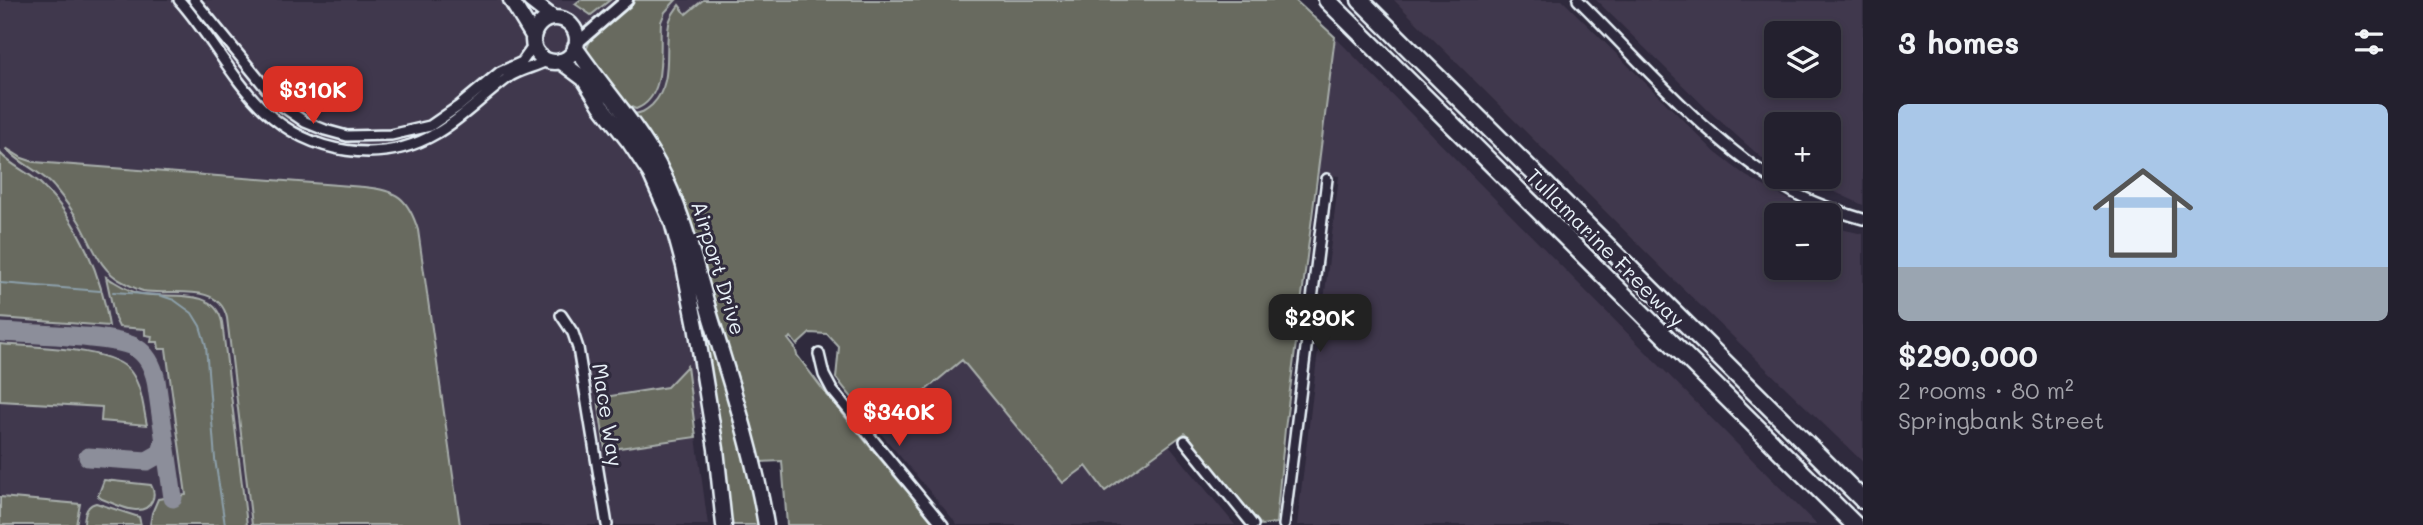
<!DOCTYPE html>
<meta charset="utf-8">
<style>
:root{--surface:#23202e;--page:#2f2d3a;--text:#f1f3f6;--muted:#a3a3aa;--line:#403e4a;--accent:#d93025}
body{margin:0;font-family:Mali,sans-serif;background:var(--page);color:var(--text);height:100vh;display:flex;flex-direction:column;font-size:26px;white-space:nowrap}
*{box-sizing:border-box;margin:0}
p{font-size:23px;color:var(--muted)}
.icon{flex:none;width:38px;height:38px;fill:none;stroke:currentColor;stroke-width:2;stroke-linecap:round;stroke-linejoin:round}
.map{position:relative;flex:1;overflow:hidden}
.side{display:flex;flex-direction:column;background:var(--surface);width:560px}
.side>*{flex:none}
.buttons{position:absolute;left:1764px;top:21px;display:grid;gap:14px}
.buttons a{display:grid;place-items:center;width:77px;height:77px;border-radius:10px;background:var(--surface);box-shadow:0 4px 10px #0003,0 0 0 2px var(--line);font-size:35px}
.price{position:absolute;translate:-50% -60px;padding:0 16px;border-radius:14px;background:var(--accent);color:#fff;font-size:23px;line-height:46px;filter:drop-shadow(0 2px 4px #0008)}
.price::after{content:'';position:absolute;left:50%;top:42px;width:21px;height:16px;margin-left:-10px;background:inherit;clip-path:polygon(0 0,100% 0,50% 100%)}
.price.current{background:#222;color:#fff}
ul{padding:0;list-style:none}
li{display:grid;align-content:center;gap:14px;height:371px;padding:0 35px}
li+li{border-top:2px solid var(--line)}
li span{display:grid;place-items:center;height:217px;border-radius:10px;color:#555}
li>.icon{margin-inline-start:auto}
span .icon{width:126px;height:126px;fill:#fffc;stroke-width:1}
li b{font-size:30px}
h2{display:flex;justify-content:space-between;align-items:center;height:84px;padding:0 35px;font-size:30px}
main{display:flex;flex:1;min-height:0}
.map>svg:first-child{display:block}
.built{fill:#41384d;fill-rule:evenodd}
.green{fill:#676b5e;stroke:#a8aeab;stroke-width:2}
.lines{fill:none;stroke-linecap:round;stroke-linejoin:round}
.stream{stroke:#8c9faa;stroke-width:2}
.taxiway{stroke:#8c8e9a;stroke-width:19}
.minor-casing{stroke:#e8f1f8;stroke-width:14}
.tertiary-casing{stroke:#e8f1f8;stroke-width:16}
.primary-casing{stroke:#e8f1f8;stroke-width:19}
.motorway-casing{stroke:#e8f1f8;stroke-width:21}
.minor{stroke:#2f2a3d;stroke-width:9}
.tertiary{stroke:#2f2a3d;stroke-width:10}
.primary{stroke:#2f2a3d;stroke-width:14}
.motorway{stroke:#2f2a3d;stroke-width:16}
.labels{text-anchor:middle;stroke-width:6;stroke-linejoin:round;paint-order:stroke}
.street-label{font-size:21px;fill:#e8f1f8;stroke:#2f2a3d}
</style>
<main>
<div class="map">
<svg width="1863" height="525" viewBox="0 0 1863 525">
<rect width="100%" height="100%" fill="#2f2a3d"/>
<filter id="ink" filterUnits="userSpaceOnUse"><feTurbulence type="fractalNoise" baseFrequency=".0143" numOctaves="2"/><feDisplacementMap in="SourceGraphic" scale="14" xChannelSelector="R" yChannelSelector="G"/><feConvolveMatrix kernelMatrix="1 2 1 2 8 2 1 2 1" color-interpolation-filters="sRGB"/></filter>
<g filter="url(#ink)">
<path class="built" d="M 0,0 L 1106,0 L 825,308 L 780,346 L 799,369 L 686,425 L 604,440 L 605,449 L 696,437 L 708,525 L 0,525 Z
M 1394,0 L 1562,0 L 1716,153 L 1746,176 L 1816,215 L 1776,215 L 1776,268 L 1829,268 L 1829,222 L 1845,230 L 1863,234 L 1863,462 L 1672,278 Z
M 1596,0 L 1863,1 L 1863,205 L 1803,177 L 1829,177 L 1829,124 L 1776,124 L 1776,164 L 1762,158 L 1710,112 ZM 1829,33 L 1829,86 L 1776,86 L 1776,33 Z
M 1335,37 L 1802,510 L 1817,525 L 1297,525 L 1339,176 L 1318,174 Z
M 962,359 L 1062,483 L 1086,466 L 1105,491 L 1169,445 L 1235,525 L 958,525 L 878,430 Z"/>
<path class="green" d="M 580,0 L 610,0 L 591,15 L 575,4 Z
M 633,0 L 676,0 L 665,12 L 661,22 C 659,48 668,97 636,109 C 623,106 591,63 586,50 L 592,36 Z
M 703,0 L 1295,0 L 1335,37 L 1285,429 L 1276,523 L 1261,525 L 1185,433 L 1105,491 L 1086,466 L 1063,483 L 962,360 L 878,430 L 836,378 L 839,347 L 827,334 L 810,333 L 797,345 L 791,337 L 788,339 L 795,348 L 797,355 L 827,395 L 935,525 L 787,525 L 782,461 L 759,462 L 632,114 C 641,114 645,111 652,105 C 674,83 664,52 669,24 C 670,16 675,11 679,5 L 686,14 Z
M 6,148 L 22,158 L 34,162 L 364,187 C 397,190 408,198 418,230 L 460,525 L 252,525 L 227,318 C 219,281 170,296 143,291 C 136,289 129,285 123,282 C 99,270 93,245 80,223 C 73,211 64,199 55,188 C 42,171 20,165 6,148 Z
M 0,153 C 12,167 30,172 43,186 C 79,222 102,276 109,326 L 0,318 Z
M 695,269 L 748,467 L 759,525 L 731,525 L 719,433 L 690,270 Z
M 106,277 C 117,283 129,292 141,294 C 169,299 214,286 222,322 L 247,525 L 150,525 L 152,513 L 158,499 L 186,495 L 166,349 L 159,349 L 158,342 L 151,342 L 152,336 L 145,335 L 145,329 L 119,327 L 115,319 Z
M 0,344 C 31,347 114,347 131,372 C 142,387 143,407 147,425 L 101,421 L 102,407 L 0,401 Z
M 687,366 L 696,437 L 605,450 L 598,398 L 667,387 Z
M 104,480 L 151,485 C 154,490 155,495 152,501 C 143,520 116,504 102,499 L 98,496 Z
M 0,497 L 80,504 L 76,525 L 0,525 Z
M 96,503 L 139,517 L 141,525 L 84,525 C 84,516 86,505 96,503 Z"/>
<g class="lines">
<path class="stream" d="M 0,283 L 100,291
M 113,292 L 159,295 L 174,300 L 192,313 L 200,326 L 206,346 L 215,459 L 225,525"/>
<path class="taxiway" d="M 0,332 C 28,334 117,335 136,348 C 148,355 153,367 156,380 L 173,498
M 88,457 L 147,461 L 161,453 L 164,442"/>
<defs>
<path id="minor" d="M 179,0 C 209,33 233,81 264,110 C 310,154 381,166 437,133 C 463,118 484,95 509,77 C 521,69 536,67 548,60
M 194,0 L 279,104 L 305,122 L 325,130 L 347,136 L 391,135 L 430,126 L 459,106 L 500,72 L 522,62 L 534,45
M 1578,0 C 1646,67 1710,144 1793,192 C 1815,204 1839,212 1863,219
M 561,315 L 573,333 L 578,348 L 607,525
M 819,354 L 824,375 L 832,390 L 943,525
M 1185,441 L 1253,525
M 1284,525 L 1327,179"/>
<path id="tertiary" d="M 576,44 L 627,0"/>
<path id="primary" d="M 511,0 L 533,36
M 530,0 L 553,18
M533 40a22 22 0 1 1 44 0a22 22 0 1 1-44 0Z
M 575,47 C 602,87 635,122 658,164 C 683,211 695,264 710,315 C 731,384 754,453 766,525
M 560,61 L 584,79 L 601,106 L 630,143 L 650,173 L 672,222 L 684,266 L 696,326 L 716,449 L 724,525"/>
<path id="motorway" d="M 1327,0 L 1855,525
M 1360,0 L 1863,500"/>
</defs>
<use href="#minor" class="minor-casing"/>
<use href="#tertiary" class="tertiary-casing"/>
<use href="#primary" class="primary-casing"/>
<use href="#motorway" class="motorway-casing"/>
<use href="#minor" class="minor"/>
<use href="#tertiary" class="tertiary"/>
<use href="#primary" class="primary"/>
<use href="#motorway" class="motorway"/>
</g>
</g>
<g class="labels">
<g class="street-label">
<text transform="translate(1605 248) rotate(45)" y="7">Tullamarine Freeway</text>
<text transform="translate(718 268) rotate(73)" y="7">Airport Drive</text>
<text transform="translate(607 415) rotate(81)" y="7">Mace Way</text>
</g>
</g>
</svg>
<div class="buttons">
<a><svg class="icon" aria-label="layers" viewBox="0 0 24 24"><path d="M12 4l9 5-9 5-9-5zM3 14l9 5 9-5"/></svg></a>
<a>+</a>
<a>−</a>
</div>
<b class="price" style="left:313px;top:126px">$310K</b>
<b class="price current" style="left:1320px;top:354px">$290K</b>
<b class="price" style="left:899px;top:448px">$340K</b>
</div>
<section class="side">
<h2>3 homes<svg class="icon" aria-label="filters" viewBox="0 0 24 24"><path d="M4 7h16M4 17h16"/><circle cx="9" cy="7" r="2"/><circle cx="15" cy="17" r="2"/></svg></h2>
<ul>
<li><span style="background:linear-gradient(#a9c7e8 75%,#9aa5b1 0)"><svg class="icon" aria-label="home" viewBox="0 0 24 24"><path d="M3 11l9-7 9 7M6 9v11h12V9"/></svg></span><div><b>$290,000</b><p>2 rooms · 80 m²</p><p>Springbank Street</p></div></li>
</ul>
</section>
</main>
